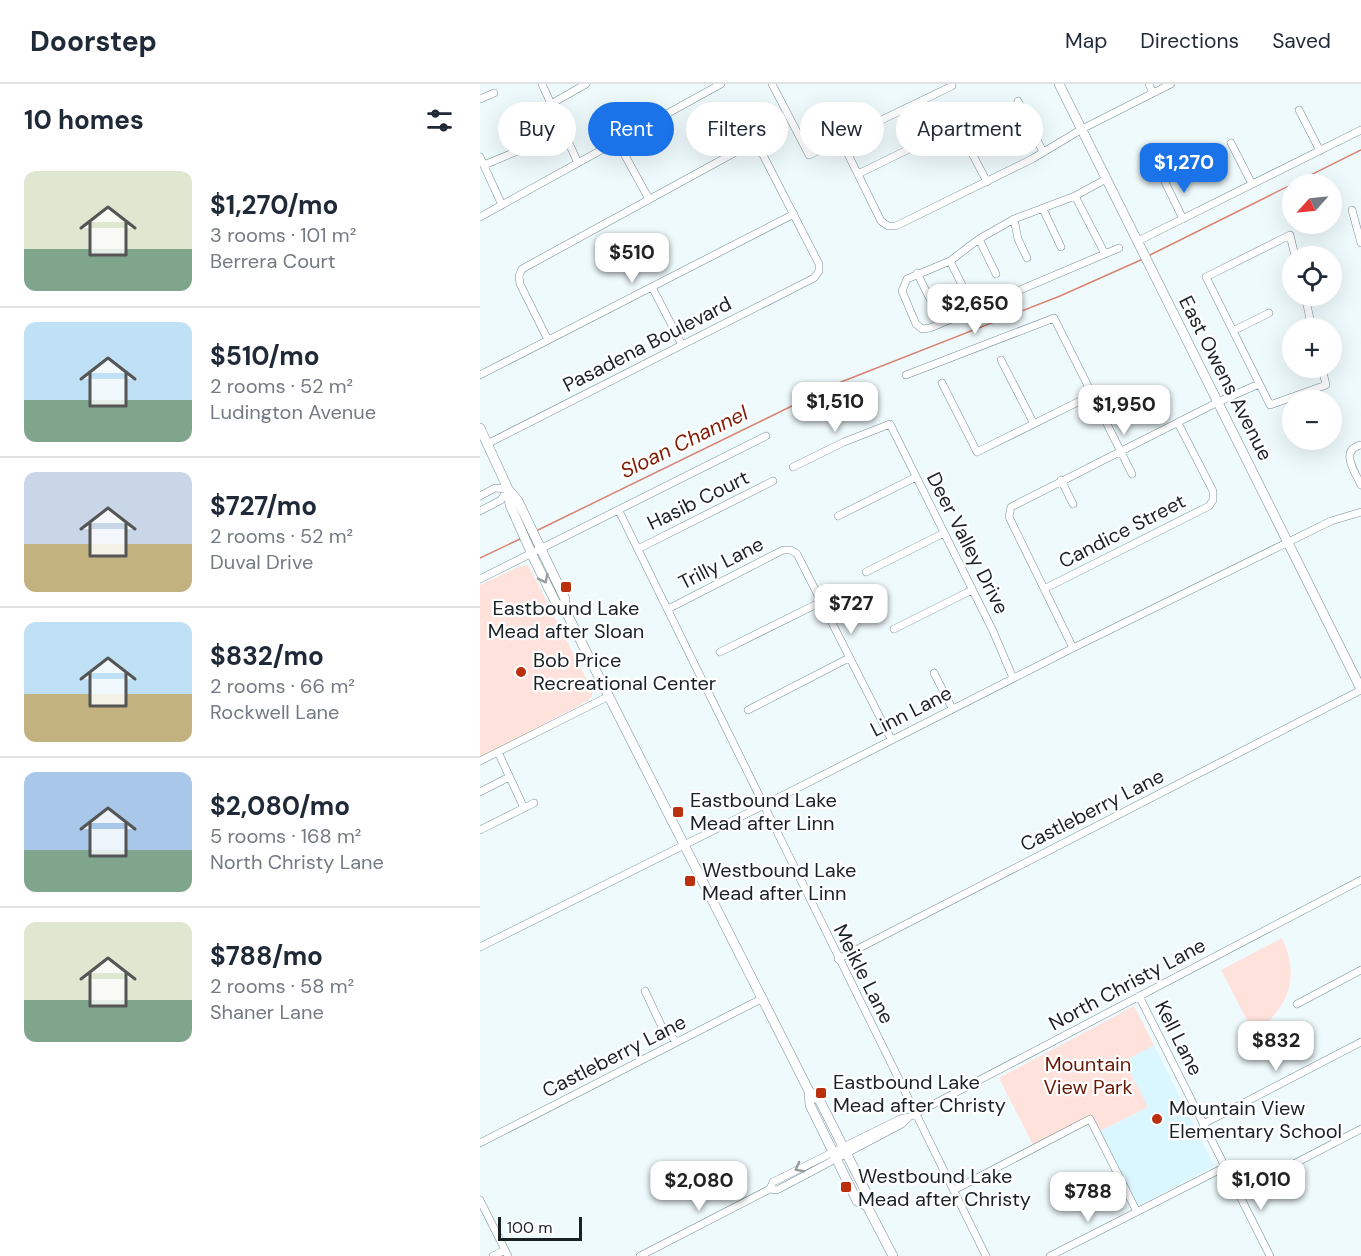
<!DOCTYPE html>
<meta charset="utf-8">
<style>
:root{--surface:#fff;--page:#f6f6f7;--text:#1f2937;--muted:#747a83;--line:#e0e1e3;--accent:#1a73e8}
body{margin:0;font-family:"DM Sans",sans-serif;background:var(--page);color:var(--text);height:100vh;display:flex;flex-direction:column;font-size:22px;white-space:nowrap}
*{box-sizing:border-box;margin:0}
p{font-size:20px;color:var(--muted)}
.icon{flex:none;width:33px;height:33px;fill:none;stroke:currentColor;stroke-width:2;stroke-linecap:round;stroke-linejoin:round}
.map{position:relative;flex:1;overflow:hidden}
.details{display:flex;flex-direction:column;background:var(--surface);width:480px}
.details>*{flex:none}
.top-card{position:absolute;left:18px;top:18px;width:570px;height:54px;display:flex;gap:12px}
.needle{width:39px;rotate:243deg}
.fabs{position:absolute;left:802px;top:90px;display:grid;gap:12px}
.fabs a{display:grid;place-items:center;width:60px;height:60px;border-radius:50%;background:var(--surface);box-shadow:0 6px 24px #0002;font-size:30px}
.scale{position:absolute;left:18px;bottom:15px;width:84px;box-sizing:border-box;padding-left:6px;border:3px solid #192225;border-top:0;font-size:16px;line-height:21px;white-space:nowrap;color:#192225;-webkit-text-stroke:4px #fff;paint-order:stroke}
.price{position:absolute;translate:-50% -51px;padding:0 14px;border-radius:12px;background:#fff;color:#222;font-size:20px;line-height:39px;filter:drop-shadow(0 2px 3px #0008)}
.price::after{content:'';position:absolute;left:50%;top:36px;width:18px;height:14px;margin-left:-9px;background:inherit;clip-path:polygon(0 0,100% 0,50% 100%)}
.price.on{background:var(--accent);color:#fff}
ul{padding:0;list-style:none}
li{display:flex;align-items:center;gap:18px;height:150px;padding:0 24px}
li+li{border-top:2px solid var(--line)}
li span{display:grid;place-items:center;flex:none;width:168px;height:120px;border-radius:12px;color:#555}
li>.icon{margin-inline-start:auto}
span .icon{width:72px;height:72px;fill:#fffc;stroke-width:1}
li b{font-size:26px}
h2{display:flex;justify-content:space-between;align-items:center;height:72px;padding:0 24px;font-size:26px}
.chip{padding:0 21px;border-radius:27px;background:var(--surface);box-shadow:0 6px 24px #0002;font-size:21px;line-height:54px}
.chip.on{background:var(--accent);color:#fff}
header{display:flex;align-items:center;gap:36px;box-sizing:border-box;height:84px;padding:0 30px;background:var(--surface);border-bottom:2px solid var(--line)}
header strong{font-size:28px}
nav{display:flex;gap:33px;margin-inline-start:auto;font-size:21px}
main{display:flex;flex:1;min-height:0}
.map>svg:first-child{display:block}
.built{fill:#daf6ff}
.green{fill:#ffe2db}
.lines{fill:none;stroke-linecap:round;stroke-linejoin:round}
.stream{stroke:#d9836f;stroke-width:1.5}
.minor-casing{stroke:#758d94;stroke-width:8}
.major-casing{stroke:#758d94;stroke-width:10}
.minor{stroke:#fff;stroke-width:7}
.major{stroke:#fff;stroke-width:9}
.oneway{stroke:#989c9d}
.poi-dot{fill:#ba2f0d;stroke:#fff;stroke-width:2}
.labels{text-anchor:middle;stroke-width:4.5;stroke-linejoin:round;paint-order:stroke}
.street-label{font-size:20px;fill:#192225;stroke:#fff}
.poi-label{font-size:20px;fill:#192225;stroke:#fff;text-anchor:start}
.park-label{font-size:20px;fill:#661907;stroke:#fff}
.water-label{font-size:21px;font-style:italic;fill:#821c03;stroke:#fff}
</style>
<header>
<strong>Doorstep</strong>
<nav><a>Map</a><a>Directions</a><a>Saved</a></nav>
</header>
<main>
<section class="details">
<h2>10 homes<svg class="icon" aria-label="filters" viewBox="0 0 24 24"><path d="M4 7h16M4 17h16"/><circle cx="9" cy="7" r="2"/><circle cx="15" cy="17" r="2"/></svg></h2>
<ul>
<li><span style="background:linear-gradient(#dfe7d0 65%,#7fa58c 0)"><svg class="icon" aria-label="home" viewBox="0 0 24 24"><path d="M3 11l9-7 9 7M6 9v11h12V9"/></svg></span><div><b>$1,270/mo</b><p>3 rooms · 101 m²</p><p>Berrera Court</p></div></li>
<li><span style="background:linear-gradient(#bfe0f5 65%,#7fa58c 0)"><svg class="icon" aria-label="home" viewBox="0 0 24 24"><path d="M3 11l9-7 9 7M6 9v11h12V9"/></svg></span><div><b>$510/mo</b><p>2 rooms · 52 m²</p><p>Ludington Avenue</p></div></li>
<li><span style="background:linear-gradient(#c9d6e8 60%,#c2b280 0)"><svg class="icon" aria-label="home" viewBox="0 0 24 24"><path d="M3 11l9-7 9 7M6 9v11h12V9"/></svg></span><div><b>$727/mo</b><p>2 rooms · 52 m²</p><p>Duval Drive</p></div></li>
<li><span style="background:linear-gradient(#bfe0f5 60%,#c2b280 0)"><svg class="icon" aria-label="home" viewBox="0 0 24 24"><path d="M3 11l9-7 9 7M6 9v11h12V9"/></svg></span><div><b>$832/mo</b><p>2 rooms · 66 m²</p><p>Rockwell Lane</p></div></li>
<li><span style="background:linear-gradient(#a9c7e8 65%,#7fa58c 0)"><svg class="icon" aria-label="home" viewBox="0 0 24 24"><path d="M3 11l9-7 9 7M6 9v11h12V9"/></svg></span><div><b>$2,080/mo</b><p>5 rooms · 168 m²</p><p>North Christy Lane</p></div></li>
<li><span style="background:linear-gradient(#dfe7d0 65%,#7fa58c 0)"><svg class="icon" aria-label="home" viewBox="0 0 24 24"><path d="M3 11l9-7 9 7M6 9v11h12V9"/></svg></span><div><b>$788/mo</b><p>2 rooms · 58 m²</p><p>Shaner Lane</p></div></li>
</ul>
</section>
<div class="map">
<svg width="881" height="1172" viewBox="0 0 881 1172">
<rect width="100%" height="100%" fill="#effafd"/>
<path class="built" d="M 674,961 L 734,1082 L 657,1122 L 620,1047 L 668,1023 L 644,977 Z"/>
<path class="green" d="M 48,481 L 112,606 L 112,612 L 107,617 L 0,674 L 0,501 L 41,482 Z
M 802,854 C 821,896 808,923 774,950 L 741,886 Z
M 654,922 L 674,961 L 644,977 L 668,1023 L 620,1047 L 612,1031 L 553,1061 L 519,994 Z"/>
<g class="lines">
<path class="stream" d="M 670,171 L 881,66
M 58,446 L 361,298 L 580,212 L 663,175
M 0,474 L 40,455"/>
<defs>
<path id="minor" d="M 62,0 L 98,79
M 292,0 L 329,71 L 472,2
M 669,0 L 673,9
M 0,15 L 14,9
M 538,17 L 563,68
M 71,20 L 106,0
M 819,26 L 840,67
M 361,56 L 401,137 L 408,142 L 416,142 L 552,75 L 602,45 L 691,0
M 137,57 L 169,115
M 751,59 L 772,100
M 0,73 L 22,121
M 4,81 L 40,66
M 378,90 L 470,45 L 478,46 L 483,52 L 507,98
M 626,95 L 595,112 L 534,135 L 499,155 L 470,177 L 427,195 L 422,207 L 436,240 L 442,245 L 450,244 L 639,164
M 684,96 L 703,135
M 595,112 L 625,170
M 563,125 L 581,163
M 872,126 L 881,159
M 0,133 L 241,0
M 534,135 L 538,155 L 547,174
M 499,155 L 516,190
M 658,157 L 881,46
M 815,172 L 810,151 L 726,193 L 790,321 L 846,301 L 842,284
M 470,177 L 482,201
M 437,189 L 450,215
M 172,203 L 202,261
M 825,212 L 832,244
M 753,247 L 789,229
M 521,276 L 554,340
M 0,291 L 314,130
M 426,291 L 574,234 L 652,390
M 462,299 L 497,368 L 612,311
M 7,360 L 334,194 L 339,187 L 339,180 L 281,67 L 273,62 L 265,63 L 42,185 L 39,192 L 40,200 L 68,256
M 881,361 C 859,366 875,388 881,401
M 313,383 L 364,358 L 410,340 L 513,547 L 533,594
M 581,396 L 593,420
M 0,412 L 15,404 L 28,405 L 21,416 L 0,427
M 139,427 L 506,1172
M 358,432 L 436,393
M 158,465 L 293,397
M 386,488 L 464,449
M 0,495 L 286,352
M 564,505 L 729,422 L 733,416 L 733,407 L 698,339
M 188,525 L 303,466 L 311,466 L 317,470 L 411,655
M 414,545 L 492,506
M 593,564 L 529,433 L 531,423 L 738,318 L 779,300
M 240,568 L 341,518
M 454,589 L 472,624
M 268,626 L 369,574
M 18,668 L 44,724
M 0,677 L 129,612
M 0,708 L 29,693
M 0,746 L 54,719
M 0,863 L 284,721 L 593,564 L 851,437 L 881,428
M 358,875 L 881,606
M 165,907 L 182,943 L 197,958
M 659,912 L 790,1172
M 817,920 L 881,886
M 723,1040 L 881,958
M 0,1059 L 283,914
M 290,1105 L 293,1098 L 420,1035 L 429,1033 L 881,796
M 474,1106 L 610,1035 L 657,1128
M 758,1109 L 881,1045
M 0,1116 L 28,1172
M 13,1172 L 25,1166
M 160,1172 L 290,1105 L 297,1106 L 422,1040 L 428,1034
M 570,1172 L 745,1083"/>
<path id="major" d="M 579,0 L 881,605
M 0,344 L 28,405 L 30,421 L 55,477 L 76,519 L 84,524
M 28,405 L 38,417 L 85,515 L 84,524 L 329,1007 L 340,1017 L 388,1112 L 387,1122 L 413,1172
M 329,1007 L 330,1021 L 377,1117 L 387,1122"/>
</defs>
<use href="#minor" class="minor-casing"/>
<use href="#major" class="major-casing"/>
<use href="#minor" class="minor"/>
<use href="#major" class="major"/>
</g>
<defs><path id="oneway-chevron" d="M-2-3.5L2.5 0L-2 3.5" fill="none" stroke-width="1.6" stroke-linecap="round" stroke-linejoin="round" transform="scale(1.5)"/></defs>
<g class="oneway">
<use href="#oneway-chevron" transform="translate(64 495) rotate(63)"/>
<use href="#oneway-chevron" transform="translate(319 1084) rotate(152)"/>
</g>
<g class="poi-dot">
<rect x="80" y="497" width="12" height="12" rx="3"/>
<circle cx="41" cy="588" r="6"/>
<rect x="192" y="722" width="12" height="12" rx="3"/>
<rect x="204" y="791" width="12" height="12" rx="3"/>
<rect x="335" y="1003" width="12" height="12" rx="3"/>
<circle cx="677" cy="1035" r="6"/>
<rect x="360" y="1097" width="12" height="12" rx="3"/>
</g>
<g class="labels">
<g class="street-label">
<text transform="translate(167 260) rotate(-27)" y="7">Pasadena Boulevard</text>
<text transform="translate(746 294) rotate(63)" y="7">East Owens Avenue</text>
<text transform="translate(218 416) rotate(-26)" y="7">Hasib Court</text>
<text transform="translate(642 447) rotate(-27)" y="7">Candice Street</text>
<text transform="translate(488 459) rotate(63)" y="7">Deer Valley Drive</text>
<text transform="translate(241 479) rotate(-27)" y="7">Trilly Lane</text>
<text transform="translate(431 627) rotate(-27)" y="7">Linn Lane</text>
<text transform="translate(612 726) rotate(-27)" y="7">Castleberry Lane</text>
<text transform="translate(384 890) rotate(63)" y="7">Meikle Lane</text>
<text transform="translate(647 900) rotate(-28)" y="7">North Christy Lane</text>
<text transform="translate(699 954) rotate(63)" y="7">Kell Lane</text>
<text transform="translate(134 972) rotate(-27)" y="7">Castleberry Lane</text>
</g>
<g class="poi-label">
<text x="86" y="531" text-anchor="middle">Eastbound Lake<tspan x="86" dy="23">Mead after Sloan</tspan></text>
<text x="53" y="583">Bob Price<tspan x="53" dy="23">Recreational Center</tspan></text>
<text x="210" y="723">Eastbound Lake<tspan x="210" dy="23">Mead after Linn</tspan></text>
<text x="222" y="793">Westbound Lake<tspan x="222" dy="23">Mead after Linn</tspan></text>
<text x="353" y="1005">Eastbound Lake<tspan x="353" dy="23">Mead after Christy</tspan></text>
<text x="689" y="1031">Mountain View<tspan x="689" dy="23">Elementary School</tspan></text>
<text x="378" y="1099">Westbound Lake<tspan x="378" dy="23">Mead after Christy</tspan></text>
</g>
<g class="park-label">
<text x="608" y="987">Mountain<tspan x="608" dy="23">View Park</tspan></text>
</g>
<g class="water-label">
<text transform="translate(204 358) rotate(-26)" y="7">Sloan Channel</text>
</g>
</g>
</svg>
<div class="fabs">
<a><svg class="needle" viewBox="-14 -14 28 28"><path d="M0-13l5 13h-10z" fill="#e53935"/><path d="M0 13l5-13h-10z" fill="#747a83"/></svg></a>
<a><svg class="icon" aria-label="locate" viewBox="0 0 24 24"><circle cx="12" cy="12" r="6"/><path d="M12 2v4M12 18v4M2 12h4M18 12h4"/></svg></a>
<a>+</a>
<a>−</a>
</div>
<div class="scale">100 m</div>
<b class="price on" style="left:704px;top:110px">$1,270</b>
<b class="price" style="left:152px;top:200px">$510</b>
<b class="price" style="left:495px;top:251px">$2,650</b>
<b class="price" style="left:355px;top:349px">$1,510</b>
<b class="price" style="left:644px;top:352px">$1,950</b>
<b class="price" style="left:371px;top:551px">$727</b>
<b class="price" style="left:796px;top:988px">$832</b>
<b class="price" style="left:781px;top:1127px">$1,010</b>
<b class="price" style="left:219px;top:1128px">$2,080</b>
<b class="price" style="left:608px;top:1139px">$788</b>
<div class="top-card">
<a class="chip">Buy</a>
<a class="chip on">Rent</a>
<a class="chip">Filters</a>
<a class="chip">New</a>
<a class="chip">Apartment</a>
</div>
</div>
</main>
